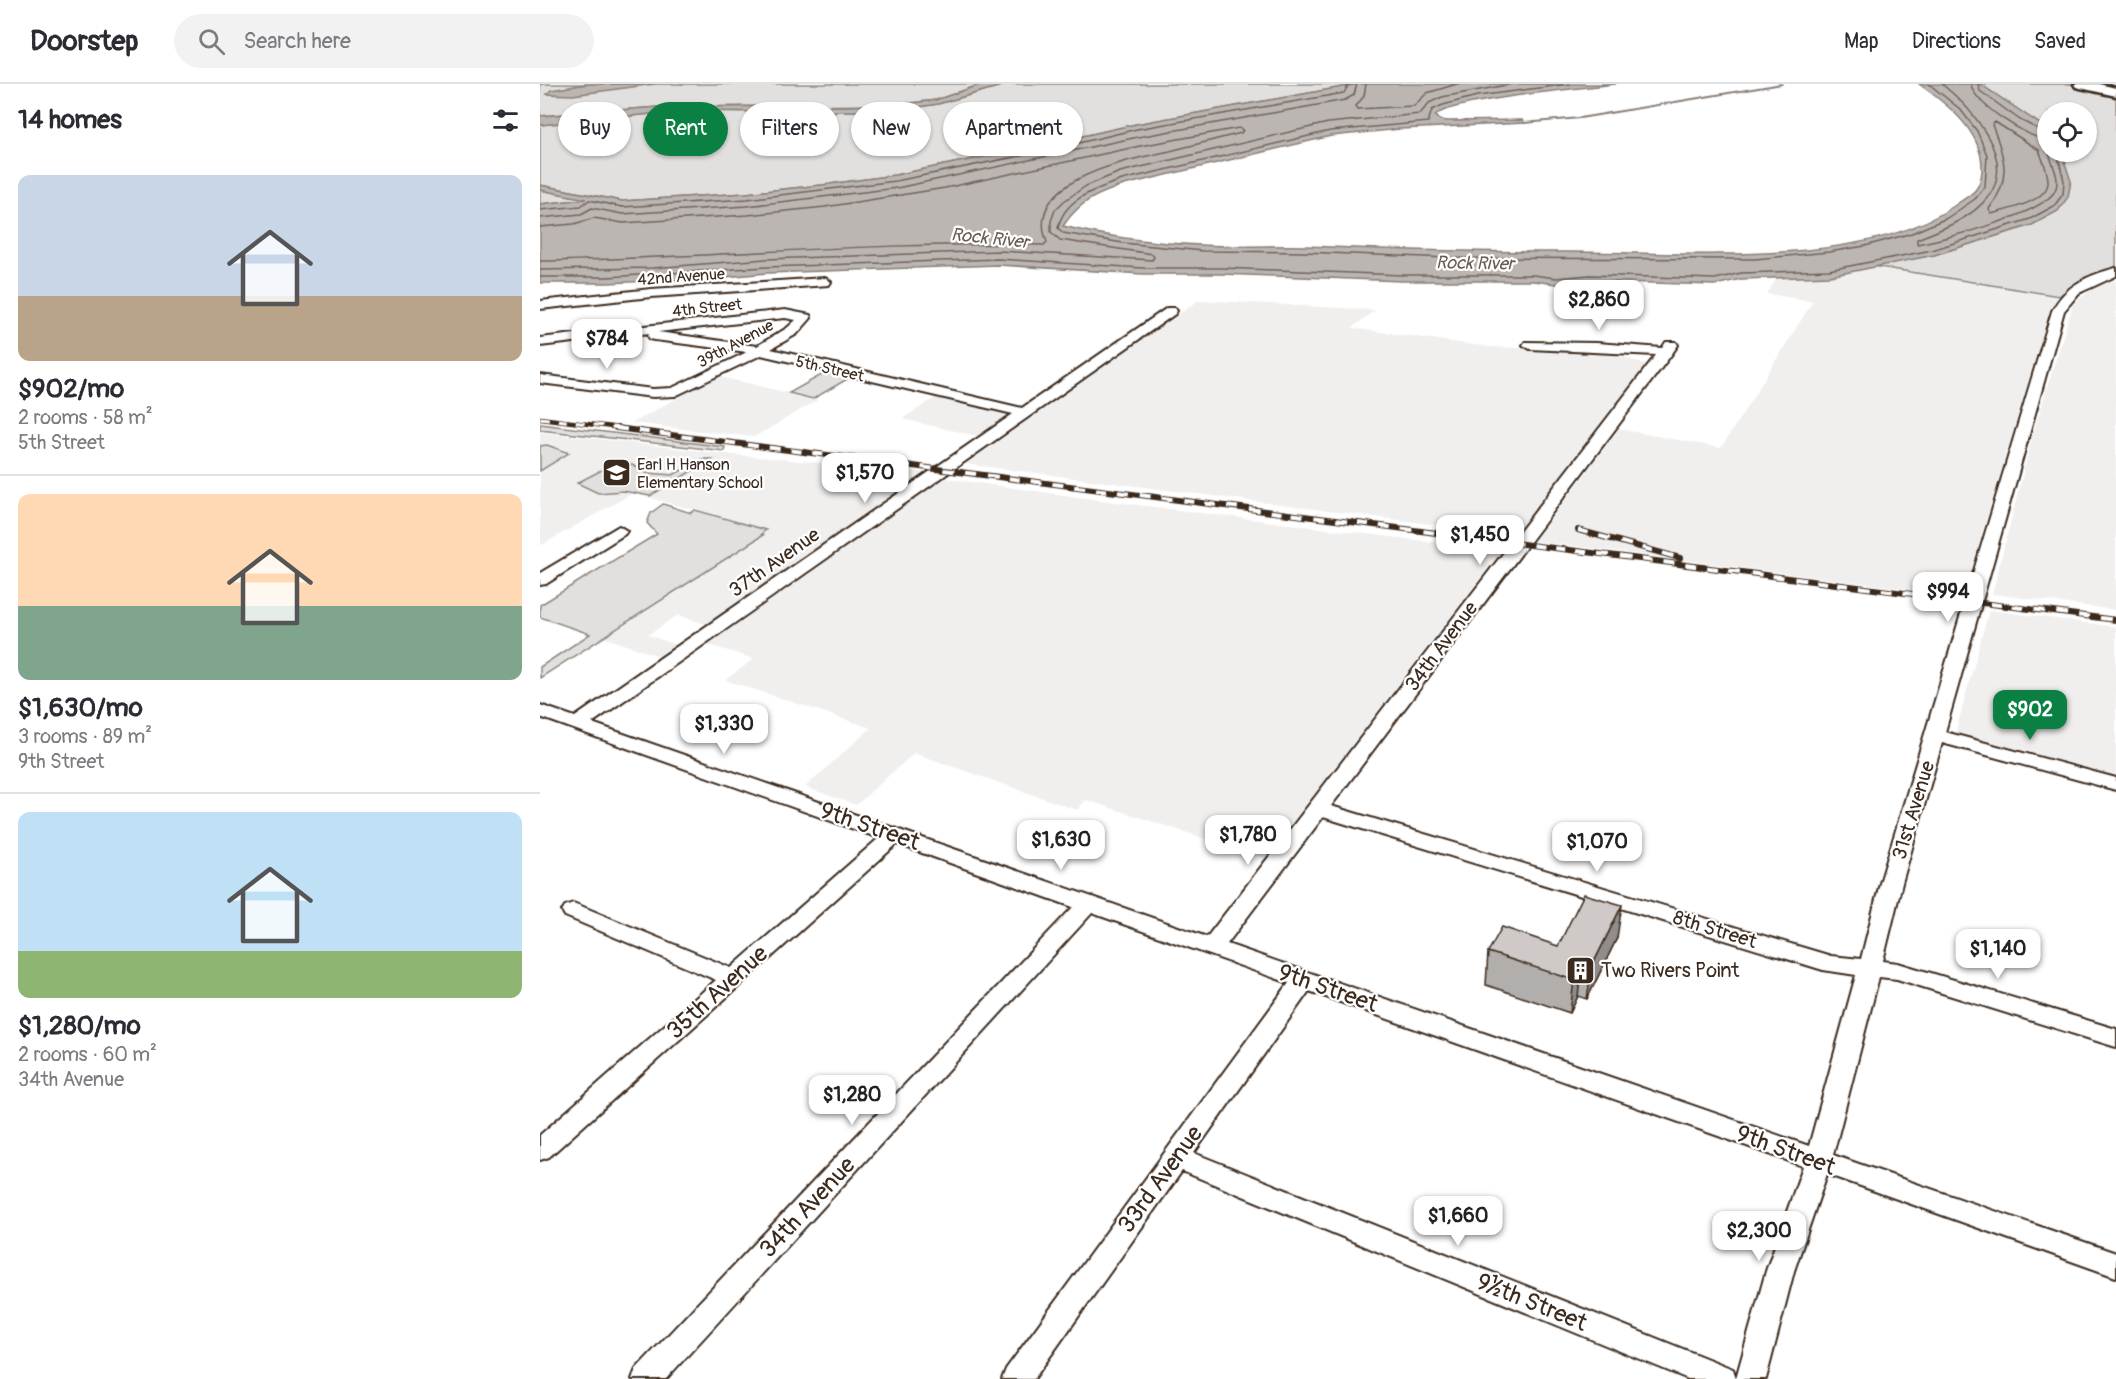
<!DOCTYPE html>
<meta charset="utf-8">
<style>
:root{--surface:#fff;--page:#f2f2f3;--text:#2b2b33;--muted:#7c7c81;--line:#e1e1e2;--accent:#0b8043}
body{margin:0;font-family:Pangolin,sans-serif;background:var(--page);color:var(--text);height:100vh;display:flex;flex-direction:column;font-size:22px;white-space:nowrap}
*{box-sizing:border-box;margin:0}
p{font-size:20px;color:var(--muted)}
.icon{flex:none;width:33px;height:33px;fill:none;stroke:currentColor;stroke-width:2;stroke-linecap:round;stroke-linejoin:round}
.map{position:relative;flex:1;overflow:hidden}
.drawer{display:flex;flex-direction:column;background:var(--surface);width:540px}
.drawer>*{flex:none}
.top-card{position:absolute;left:18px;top:18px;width:570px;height:54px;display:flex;gap:12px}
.controls{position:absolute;left:1497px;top:18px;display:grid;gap:12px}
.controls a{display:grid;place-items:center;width:60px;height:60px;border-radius:50%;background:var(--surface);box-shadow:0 2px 4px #0004;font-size:30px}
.price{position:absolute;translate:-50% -51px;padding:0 14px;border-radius:12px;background:#fff;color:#222;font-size:20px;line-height:39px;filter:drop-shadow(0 2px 3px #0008)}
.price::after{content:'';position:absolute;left:50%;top:36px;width:18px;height:14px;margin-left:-9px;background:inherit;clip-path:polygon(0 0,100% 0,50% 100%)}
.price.on{background:var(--accent);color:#fff}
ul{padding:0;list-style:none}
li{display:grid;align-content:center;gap:12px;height:318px;padding:0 18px}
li+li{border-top:2px solid var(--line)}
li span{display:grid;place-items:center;height:186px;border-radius:12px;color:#555}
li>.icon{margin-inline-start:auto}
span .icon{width:108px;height:108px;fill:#fffc;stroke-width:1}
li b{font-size:26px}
h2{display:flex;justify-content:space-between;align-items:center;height:72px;padding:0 18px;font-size:26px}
.tag{padding:0 21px;border-radius:27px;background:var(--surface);box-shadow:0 2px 4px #0004;font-size:21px;line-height:54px}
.tag.on{background:var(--accent);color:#fff}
header{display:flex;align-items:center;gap:36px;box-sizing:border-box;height:84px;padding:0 30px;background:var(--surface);border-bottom:2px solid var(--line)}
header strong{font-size:28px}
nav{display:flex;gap:33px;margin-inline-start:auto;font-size:21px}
.search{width:420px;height:54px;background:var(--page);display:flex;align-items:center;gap:15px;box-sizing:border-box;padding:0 21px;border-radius:33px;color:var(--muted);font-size:22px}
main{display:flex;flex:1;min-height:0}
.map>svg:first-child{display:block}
.built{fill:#f1efee}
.green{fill:#e2e0de;stroke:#8e857e;stroke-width:1.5}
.water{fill:#bcb6b3;stroke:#887e77;stroke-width:1.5}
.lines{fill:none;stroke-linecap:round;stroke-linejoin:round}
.shore{stroke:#6f625a;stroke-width:1.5}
.stream{stroke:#887e77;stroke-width:2}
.minor-casing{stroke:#3b2a1e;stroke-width:4}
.highway-casing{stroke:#3b2a1e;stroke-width:5}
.minor{fill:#fff;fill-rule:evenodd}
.highway{fill:#fff;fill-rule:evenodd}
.rail-far1-casing{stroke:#3b2a1e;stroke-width:4.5}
.rail-casing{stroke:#3b2a1e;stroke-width:6}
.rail-far1{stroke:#fff;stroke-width:3;stroke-dasharray:9;stroke-linecap:butt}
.rail{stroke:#fff;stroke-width:4;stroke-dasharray:11;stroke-linecap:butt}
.wall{fill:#b2aeab;stroke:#3b2a1e;stroke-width:1.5}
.shaded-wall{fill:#918d8b;stroke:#3b2a1e;stroke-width:1.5}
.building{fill:#cfcac7;stroke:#3b2a1e;stroke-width:1.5}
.labels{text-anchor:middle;stroke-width:4.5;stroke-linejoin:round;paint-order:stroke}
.far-street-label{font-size:16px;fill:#3b2a1e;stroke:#fff}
.far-poi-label{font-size:16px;fill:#3b2a1e;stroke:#fff;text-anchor:start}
.far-water-label{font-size:18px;font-style:italic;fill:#685b52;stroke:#fff}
.street-label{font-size:20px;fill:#3b2a1e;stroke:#fff}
.poi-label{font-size:20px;fill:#3b2a1e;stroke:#fff;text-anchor:start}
.near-street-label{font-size:24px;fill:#3b2a1e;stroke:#fff}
</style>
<header>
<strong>Doorstep</strong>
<div class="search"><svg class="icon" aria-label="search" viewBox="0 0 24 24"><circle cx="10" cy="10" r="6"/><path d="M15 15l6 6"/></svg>Search here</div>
<nav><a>Map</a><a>Directions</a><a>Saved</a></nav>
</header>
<main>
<section class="drawer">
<h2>14 homes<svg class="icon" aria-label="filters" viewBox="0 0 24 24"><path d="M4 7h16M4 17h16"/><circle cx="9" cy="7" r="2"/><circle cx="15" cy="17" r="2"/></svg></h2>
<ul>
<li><span style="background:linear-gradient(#c9d6e8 65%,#b9a48a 0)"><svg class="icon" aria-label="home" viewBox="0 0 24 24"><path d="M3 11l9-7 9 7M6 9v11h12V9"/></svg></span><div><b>$902/mo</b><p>2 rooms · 58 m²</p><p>5th Street</p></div></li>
<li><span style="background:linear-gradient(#ffd9b3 60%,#7fa58c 0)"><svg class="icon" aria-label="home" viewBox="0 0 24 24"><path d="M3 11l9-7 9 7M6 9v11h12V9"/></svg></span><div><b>$1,630/mo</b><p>3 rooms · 89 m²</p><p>9th Street</p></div></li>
<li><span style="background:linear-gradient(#bfe0f5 75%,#8fb573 0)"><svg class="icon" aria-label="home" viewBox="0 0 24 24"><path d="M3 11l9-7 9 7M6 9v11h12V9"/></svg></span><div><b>$1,280/mo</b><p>2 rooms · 60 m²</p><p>34th Avenue</p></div></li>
</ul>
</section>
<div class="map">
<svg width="1576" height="1295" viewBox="0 0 1576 1295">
<rect width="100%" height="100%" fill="#fff"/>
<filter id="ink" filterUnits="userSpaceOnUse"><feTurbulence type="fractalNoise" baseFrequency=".0167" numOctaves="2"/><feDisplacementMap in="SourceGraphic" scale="12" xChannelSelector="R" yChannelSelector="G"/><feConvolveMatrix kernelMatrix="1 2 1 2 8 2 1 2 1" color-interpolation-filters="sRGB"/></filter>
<g filter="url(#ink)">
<path class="built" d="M 1333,182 L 1519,212 L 1510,225 L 1423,512 L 994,457 L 1079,345 L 1181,364 L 1273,217 L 1227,210 L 1237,194 L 1290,192 Z
M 1576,196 L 1576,526 L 1452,510 L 1494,346 L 1533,220 L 1553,204 Z
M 659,216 L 835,226 L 812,244 L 949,263 L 1062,267 L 1106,280 L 975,451 L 426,380 Z
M 177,292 L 249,309 L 278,316 L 214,353 L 92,339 Z
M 395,314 L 473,331 L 441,353 L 362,335 Z
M 0,348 L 185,370 L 392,389 L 169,541 L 138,531 L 108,551 L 139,562 L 122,573 L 63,553 L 225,446 L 93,409 L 0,462 Z
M 403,394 L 567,417 L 961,467 L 725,774 L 546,716 L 537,726 L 374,669 L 316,721 L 265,703 L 331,644 L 185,596 L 214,575 L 166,560 Z
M 1449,526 L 1576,543 L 1576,693 L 1414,654 Z"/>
<path class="green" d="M 0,0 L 442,0 L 396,16 L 352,21 L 119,23 L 0,32 Z
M 468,0 L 819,0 L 596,40 L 512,59 L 355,91 L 282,101 L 206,109 L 82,117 L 0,101 L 0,41 L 141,27 L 266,28 L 359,26 L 398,20 Z
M 1440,0 L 1532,0 L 1576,10 L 1576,185 L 1536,199 L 1519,212 L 1333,182 L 1394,171 L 1492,141 L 1526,78 L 1521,68 L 1546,68 L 1546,28 L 1508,28 L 1507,46 Z
M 0,106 L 48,115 L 0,120 Z
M 285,289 L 309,294 L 273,315 L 249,309 Z
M 0,340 L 185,363 L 184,367 L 0,346 Z
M 7,361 L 29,369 L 0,387 L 0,362 Z
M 162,375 L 172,375 L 110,412 L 83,407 L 58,409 L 37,399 L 77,378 L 92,381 L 108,389 L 133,391 Z
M 123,420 L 151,429 L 155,426 L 226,446 L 221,450 L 223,451 L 0,594 L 0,583 L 50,550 L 0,533 L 0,521 L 117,450 L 107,439 L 111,429 Z"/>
<path class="water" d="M 47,0 L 114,0 L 33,11 L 7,10 L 11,6 Z
M 442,0 L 468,0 L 398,20 L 359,26 L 266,28 L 141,27 L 0,41 L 0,32 L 119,23 L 309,22 L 372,19 L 396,16 Z
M 819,0 L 1076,0 C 1042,4 916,15 895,31 L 900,36 L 908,37 L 982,36 L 984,39 L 860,45 L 791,52 L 584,101 C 555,111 540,117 523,142 C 575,155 632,161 687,162 C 713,163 740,161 766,162 C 852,166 937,168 1022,168 C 1133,167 1320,187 1414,122 C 1431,110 1440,108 1442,87 C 1444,48 1407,20 1379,0 L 1440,0 L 1506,44 L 1508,68 L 1521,68 L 1531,97 L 1528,113 L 1518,127 L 1492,141 L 1394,171 L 1290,192 L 1201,195 L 1175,201 L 1050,197 L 1016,200 L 993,197 L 862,197 L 681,190 L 603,190 L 459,181 L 227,189 L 175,194 L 67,199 L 0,199 L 0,120 L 46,115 L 0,106 L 0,101 L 82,117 L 206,109 L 282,101 L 355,91 L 512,59 L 596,40 Z"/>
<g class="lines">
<path class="shore" d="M 826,0 L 824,12 L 816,22 L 818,25 L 874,22 L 887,9 L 917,0
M 1030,0 L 937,12 L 903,21 L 892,26 L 888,38 L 790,47 L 582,96 C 556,105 524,114 518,144 L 523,149 L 583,159 L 663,167 L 763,168 L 909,174 L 1215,175 L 1289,168 L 1325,162 L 1372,149 L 1407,134 L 1435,115 L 1445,103 L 1447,71 L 1437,47 L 1420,25 L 1389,0
M 1402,0 C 1430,23 1478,75 1448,113 C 1432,134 1401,146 1377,155 L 1377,160 C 1402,156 1510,129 1516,104 C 1520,92 1511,80 1509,68
M 1431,0 C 1434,21 1488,53 1508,57
M 1438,0 L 1440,7 L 1480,36 L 1508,50
M 1455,38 L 1499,66 C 1502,75 1509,89 1508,99 C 1506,118 1466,126 1451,130 L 1449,125 C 1472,95 1465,73 1452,41 Z
M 0,126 L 41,122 L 49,116 L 82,123 L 207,115 L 356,97 L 514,65 L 597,45 L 804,9 L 809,0
M 0,134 L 41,130 L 52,124 L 82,130 L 207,122 L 357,104 L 598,53 L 805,16 L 814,11 L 817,0
M 0,143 L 34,140 L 54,134 L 83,139 L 208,131 L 285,123 L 405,104 L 600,62 L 699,44 L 703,46 L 701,49 C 677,55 653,61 630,67 C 589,76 482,95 507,158 L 504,161 C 336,157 168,174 0,177
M 0,186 L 112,184 L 226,175 L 459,167 L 612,176 L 614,173 L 612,170 L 520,156 L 511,148 L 511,137 L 515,126 L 524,117 L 546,102 L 580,88 L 788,39 L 880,30 L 889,19 L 902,13 L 972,0
M 0,193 L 67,193 L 227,183 L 458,175 L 603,184 L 681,184 L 862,191 L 993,191 L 1016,194 L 1050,191 L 1175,195 L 1201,189 L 1289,186 L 1392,166 L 1490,135 L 1514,122 L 1523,110 L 1524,97 L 1517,68"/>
<path class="stream" d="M 984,39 L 1040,34 L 1242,0"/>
<defs>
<path id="minor" d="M 1576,184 L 1576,192 L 1539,209 L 1524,227 L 1405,648 L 1576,694 L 1576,706 L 1402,659 L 1362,799 L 1343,877 L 1358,879 L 1576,945 L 1576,963 L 1357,895 L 1339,893 L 1293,1071 L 1576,1169 L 1576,1193 L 1287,1090 L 1254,1187 L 1226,1295 L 1148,1295 L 642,1087 L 494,1295 L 462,1295 L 466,1285 L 749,899 L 552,829 L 126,1295 L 92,1295 L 96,1285 L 533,823 L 357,760 L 9,1073 L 0,1076 L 0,1051 L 176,896 L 25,832 L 22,827 L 25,822 L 33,819 L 41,822 L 191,884 L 339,754 L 0,633 L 0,621 L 35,633 L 473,330 L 221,271 L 135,312 L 113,313 L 0,299 L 0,291 L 113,305 L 132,304 L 207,268 L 115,256 L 110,255 L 108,252 L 110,249 L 0,262 L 0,254 L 245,226 L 270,231 L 271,234 L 257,250 L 231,265 L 482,324 L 627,224 L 635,224 L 637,227 L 635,230 L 52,639 L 667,853 L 1116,271 L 990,265 L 983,261 L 985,258 L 1057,259 L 1122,264 L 1126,258 L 1136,258 L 1138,261 L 1131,271 L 791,722 L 1291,872 L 1321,875 L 1340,799 L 1512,227 C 1525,201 1549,191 1576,184 ZM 245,234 L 256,236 L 247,244 L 217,262 L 118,248 ZM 783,733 L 1283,886 L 1316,891 L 1269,1062 L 687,860 ZM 769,907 L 1263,1082 L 1226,1187 L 1196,1294 L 1193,1285 L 654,1069 Z
M 285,194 L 291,198 L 289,201 L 111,213 L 0,225 L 0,217 L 111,205 Z
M 79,442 L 87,447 L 85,450 L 6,500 L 0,501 L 0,489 Z"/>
<path id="highway" d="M 1534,0 L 1559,0 L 1576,4 L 1576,12 L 1536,3 Z"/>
</defs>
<use href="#minor" class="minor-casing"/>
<use href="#highway" class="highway-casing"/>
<use href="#minor" class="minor"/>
<use href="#highway" class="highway"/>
<defs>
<path id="rail-far1" d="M 0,334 L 88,345"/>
<path id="rail" d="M 76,344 L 1576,536
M 1038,446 L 1140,474"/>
</defs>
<use href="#rail-far1" class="rail-far1-casing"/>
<use href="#rail" class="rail-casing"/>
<use href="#rail-far1" class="rail-far1"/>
<use href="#rail" class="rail"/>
</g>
<path class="wall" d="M 1077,854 L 1047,915 L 1038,912 L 1030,929 L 946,901 L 948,868 L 1018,862 Z"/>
<path class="shaded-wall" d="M 1082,821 L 1077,854 L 1047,915 L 1052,882 Z
M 1042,878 L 1038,912 L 1030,929 L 1034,896 Z"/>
<path class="building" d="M 1044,810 L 1082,821 L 1052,882 L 1042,878 L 1034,896 L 948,868 L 962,843 L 1018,862 Z"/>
</g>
<defs>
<symbol id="school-square" viewBox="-11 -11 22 22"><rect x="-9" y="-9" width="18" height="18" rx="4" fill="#3b2a1e" stroke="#fff"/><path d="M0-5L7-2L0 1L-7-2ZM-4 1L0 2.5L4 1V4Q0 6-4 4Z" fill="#fff"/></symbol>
<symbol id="building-square" viewBox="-11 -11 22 22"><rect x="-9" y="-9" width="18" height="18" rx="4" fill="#3b2a1e" stroke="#fff"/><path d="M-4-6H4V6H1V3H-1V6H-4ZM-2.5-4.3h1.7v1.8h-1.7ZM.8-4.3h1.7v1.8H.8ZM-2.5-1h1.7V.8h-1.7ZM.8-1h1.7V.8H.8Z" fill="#fff"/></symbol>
</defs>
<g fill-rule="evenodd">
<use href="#school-square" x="60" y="372" width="33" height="33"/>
<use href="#building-square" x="1024" y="870" width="33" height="33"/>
</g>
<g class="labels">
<g class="far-street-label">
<text transform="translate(141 192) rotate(-4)" y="6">42nd Avenue</text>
<text transform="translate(167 223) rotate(-6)" y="6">4th Street</text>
<text transform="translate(195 259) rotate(-28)" y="6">39th Avenue</text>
<text transform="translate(290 284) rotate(13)" y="6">5th Street</text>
</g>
<g class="far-poi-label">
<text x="97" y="386">Earl H Hanson<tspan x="97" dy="18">Elementary School</tspan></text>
</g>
<g class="far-water-label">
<text transform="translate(450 154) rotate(6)" y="6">Rock River</text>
<text transform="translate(935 179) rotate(1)" y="6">Rock River</text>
</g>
<g class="street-label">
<text transform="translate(234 478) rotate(-35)" y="7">37th Avenue</text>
<text transform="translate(901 562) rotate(-53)" y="7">34th Avenue</text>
<text transform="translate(1373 726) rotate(-73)" y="7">31st Avenue</text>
<text transform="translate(1175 845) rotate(17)" y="7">8th Street</text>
</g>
<g class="poi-label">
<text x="1061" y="893">Two Rivers Point</text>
</g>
<g class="near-street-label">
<text transform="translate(330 742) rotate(19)" y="8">9th Street</text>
<text transform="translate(788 904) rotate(19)" y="8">9th Street</text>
<text transform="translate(177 908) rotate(-42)" y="8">35th Avenue</text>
<text transform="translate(1246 1066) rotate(20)" y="8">9th Street</text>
<text transform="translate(620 1095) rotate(-54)" y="8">33rd Avenue</text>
<text transform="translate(267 1123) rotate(-47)" y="8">34th Avenue</text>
<text transform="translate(992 1218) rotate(22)" y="8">9½th Street</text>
</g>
</g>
</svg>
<div class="controls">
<a><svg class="icon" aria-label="locate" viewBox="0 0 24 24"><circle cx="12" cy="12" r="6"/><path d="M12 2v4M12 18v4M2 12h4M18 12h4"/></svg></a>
</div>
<b class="price" style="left:1059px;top:247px">$2,860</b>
<b class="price" style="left:67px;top:286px">$784</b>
<b class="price" style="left:325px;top:420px">$1,570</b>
<b class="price" style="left:940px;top:482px">$1,450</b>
<b class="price" style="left:1408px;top:539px">$994</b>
<b class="price on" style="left:1490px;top:657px">$902</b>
<b class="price" style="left:184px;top:671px">$1,330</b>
<b class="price" style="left:708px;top:782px">$1,780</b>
<b class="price" style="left:521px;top:787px">$1,630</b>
<b class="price" style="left:1057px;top:789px">$1,070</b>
<b class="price" style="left:1458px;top:896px">$1,140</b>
<b class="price" style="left:312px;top:1042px">$1,280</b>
<b class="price" style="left:918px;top:1163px">$1,660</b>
<b class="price" style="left:1219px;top:1178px">$2,300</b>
<div class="top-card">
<a class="tag">Buy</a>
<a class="tag on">Rent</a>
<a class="tag">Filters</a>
<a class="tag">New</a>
<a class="tag">Apartment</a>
</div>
</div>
</main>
